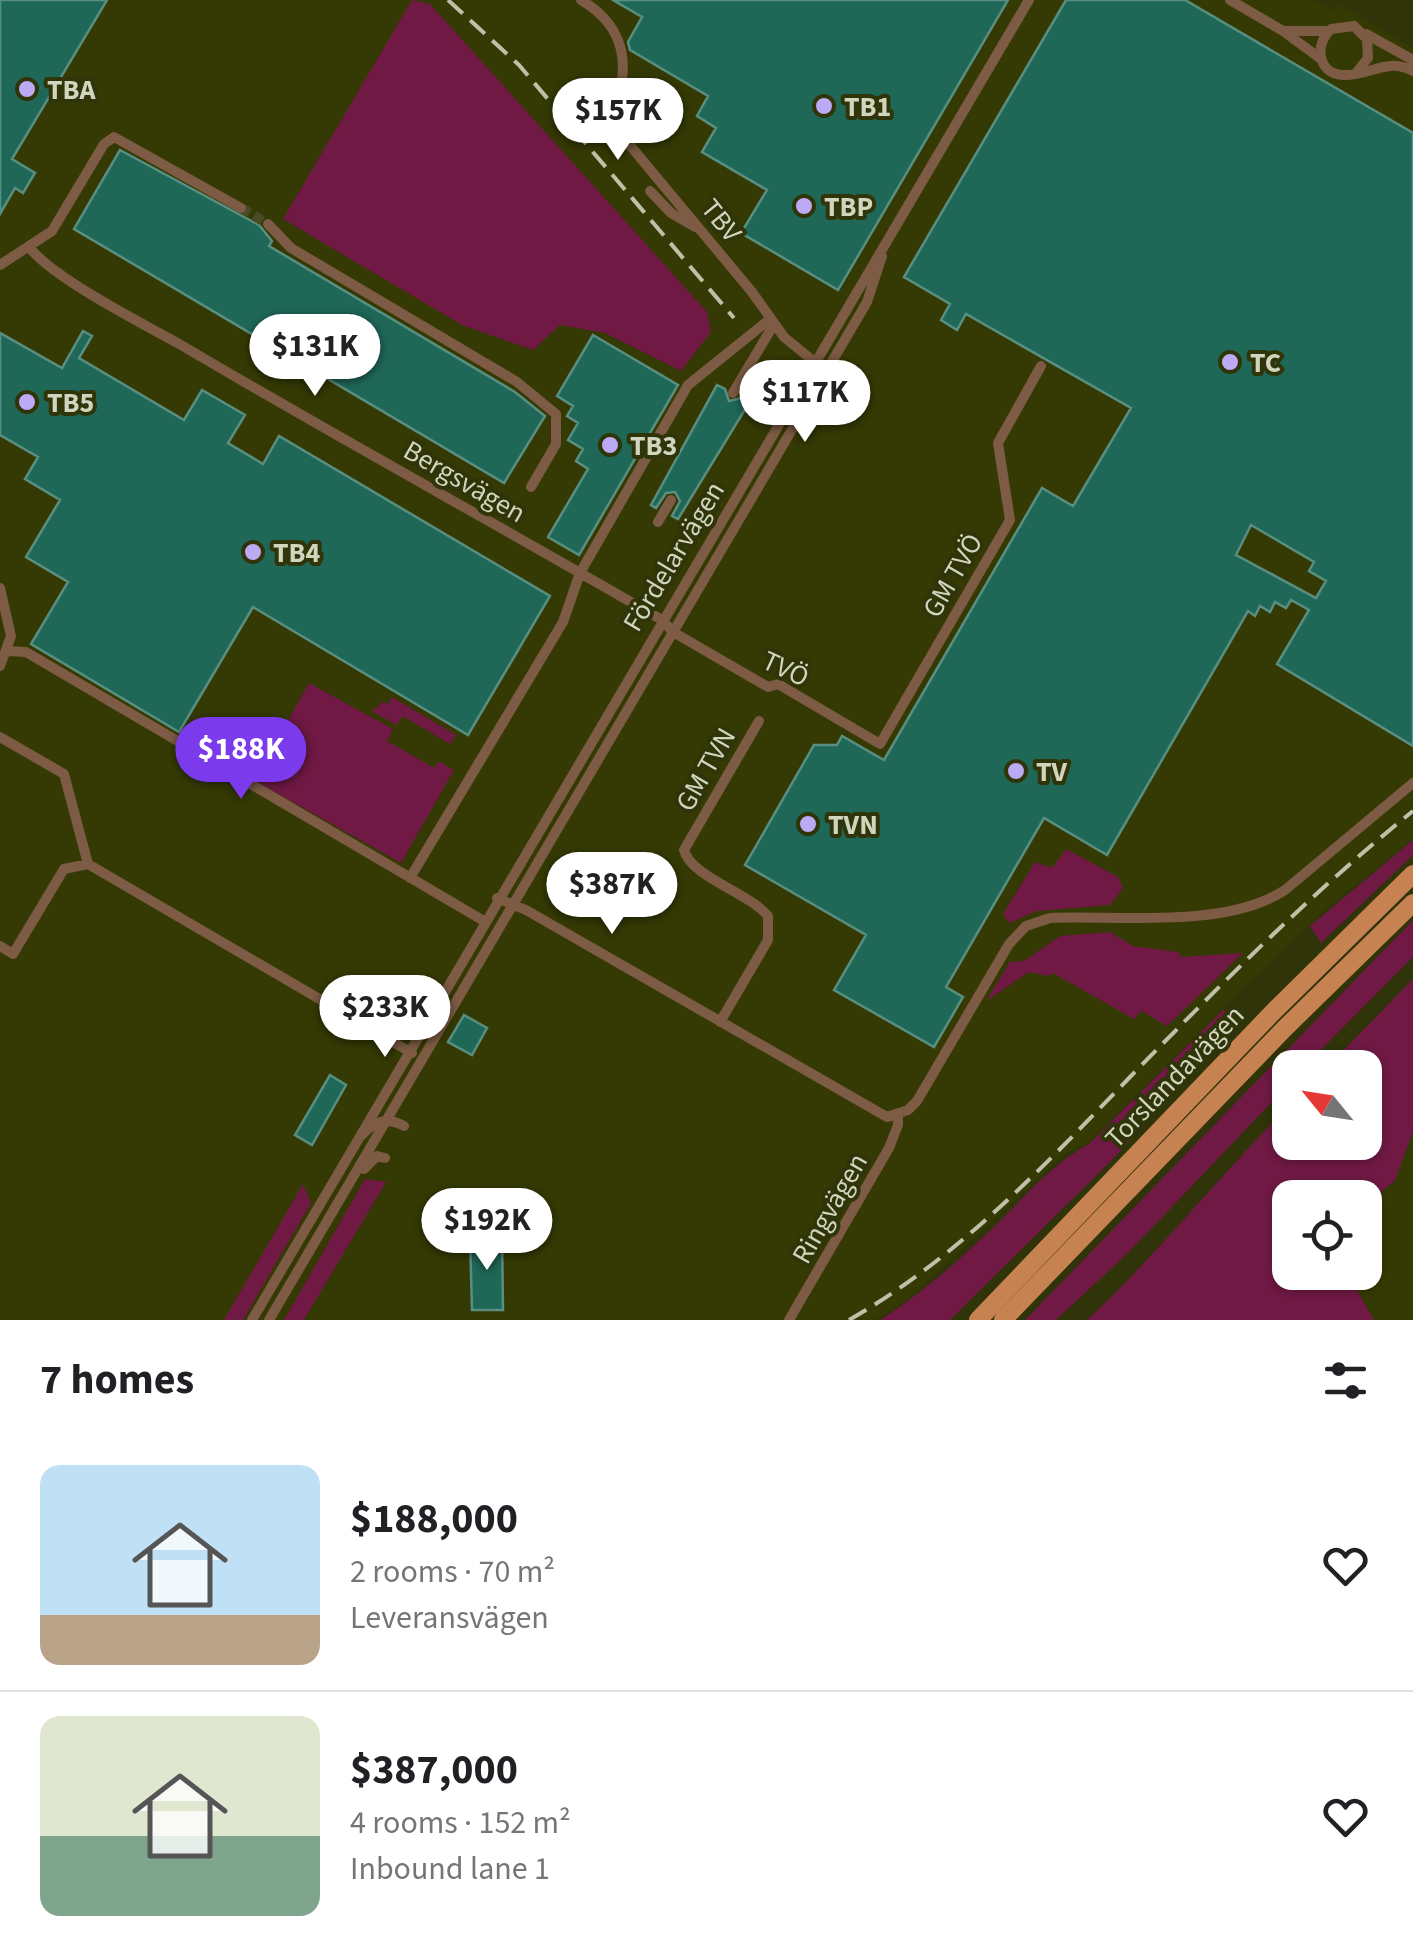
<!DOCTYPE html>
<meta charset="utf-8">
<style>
:root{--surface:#fff;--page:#f6f6f6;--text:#202124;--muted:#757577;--line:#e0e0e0;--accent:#7c3aed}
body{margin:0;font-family:"Source Sans 3",sans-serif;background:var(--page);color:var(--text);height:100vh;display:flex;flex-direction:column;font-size:38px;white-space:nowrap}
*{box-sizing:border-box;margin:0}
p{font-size:32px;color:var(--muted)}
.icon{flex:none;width:55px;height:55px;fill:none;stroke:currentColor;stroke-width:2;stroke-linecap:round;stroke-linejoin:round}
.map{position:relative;height:1320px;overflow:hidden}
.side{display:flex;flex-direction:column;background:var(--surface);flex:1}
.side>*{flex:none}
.needle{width:65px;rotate:300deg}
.controls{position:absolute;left:1272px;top:1050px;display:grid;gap:20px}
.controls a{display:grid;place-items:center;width:110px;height:110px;border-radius:20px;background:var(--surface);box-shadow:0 2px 8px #0004;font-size:50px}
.price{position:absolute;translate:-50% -85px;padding:0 22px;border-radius:35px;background:#fff;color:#222;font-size:32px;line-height:65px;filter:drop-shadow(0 2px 5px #0008)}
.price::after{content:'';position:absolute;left:50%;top:60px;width:30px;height:22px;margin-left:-15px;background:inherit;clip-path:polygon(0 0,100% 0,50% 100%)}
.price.current{background:var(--accent);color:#fff}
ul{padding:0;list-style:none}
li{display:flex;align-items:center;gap:30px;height:250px;padding:0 40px}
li+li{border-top:2px solid var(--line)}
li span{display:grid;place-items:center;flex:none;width:280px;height:200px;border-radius:20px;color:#555}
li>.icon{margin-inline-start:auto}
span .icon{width:120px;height:120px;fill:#fffc;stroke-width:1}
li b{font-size:42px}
h2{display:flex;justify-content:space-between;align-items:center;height:120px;padding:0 40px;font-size:42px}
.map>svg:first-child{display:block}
.built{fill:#353a04}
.green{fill:#6f1944}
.building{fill:#1f6858;stroke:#598f80;stroke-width:2.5;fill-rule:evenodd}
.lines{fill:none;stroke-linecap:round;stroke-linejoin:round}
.street-tunnel{stroke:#484c24;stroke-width:10;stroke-dasharray:10 5;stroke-linecap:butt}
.street{stroke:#7d5b44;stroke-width:10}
.primary{stroke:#c78251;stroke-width:18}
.rail{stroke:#bdc1a8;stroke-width:4;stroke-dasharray:20 10;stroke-linecap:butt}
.poi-dot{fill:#bcaaf5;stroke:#303409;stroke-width:4}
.labels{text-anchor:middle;stroke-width:8;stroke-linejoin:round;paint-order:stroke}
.poi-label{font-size:28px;font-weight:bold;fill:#d1d5be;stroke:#303409;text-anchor:start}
.street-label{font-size:28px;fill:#d1d5be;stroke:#303409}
</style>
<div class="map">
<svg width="1413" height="1320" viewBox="0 0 1413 1320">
<rect width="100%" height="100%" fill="#303409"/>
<path class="built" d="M 0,0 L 1314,0 L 1333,11 L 1339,4 L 1413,48 L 1413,839 L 1322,912 L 1088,1142 L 1066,1153 L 906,1301 L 874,1320 L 0,1320 Z
M 1413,1131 L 1413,1320 L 1374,1320 L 1347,1273 L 1365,1272 L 1365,1204 L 1395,1181 Z"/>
<path class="green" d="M 412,0 L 430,4 L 707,312 L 711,332 L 681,371 L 605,333 L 560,325 L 533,350 L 462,325 L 283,219 Z
M 309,683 L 393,729 L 387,741 L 434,768 L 438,761 L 454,770 L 401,863 L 254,780 Z
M 392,697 L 456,735 L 450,744 L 403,716 L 396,725 L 372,711 L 383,702 L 388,704 Z
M 1413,840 L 1413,855 L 1321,943 L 1310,926 Z
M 1066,849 L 1118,877 L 1123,888 L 1110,905 L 1037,911 L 1009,923 L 1003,914 L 1035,862 L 1052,868 Z
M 1413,920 L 1413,957 L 1304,1067 L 1290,1068 L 1290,1083 L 1127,1254 L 1056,1320 L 1025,1320 Z
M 1110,932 L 1133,946 L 1178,952 L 1181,957 L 1243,953 L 1167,1026 L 1141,1011 L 1134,1019 L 1053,973 L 1047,976 L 1029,972 L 986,1001 L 1010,962 L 1024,961 L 1060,936 Z
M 1413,979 L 1413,1131 L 1395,1181 L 1365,1204 L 1365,1198 L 1290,1198 L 1290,1272 L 1347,1273 L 1374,1320 L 1087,1320 C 1159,1253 1220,1175 1290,1105 L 1290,1142 L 1365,1142 L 1365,1068 L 1327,1067 Z
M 1223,1010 L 1231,1011 L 1241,1021 L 1109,1163 L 950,1320 L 880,1320 C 923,1293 965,1255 1001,1220 C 1029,1192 1055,1162 1090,1143 Z
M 365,1179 L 386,1182 L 304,1320 L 284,1320 Z
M 303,1184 L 311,1203 L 243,1320 L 224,1320 Z"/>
<path class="building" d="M 0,0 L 107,0 L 12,159 L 35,173 L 23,193 L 15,188 L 0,214 Z
M 613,0 L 1008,0 L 838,290 L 741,233 L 767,190 L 702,152 L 716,128 L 697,116 L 708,96 L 630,50 L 628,42 L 642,17 Z
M 1066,0 L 1185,0 L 1413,133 L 1413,746 L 1277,664 L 1309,610 L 1291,600 L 1286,608 L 1275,602 L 1270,612 L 1260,606 L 1255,616 L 1248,611 L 1107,855 L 1044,818 L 946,987 L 963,997 L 934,1047 L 834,990 L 866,935 L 745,865 L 814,745 L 837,745 L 842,736 L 884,760 L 1042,488 L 1073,506 L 1131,408 L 966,314 L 957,330 L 941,320 L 950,304 L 904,277 ZM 1251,525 L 1314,562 L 1309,571 L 1326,581 L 1316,598 L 1236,555 Z
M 120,150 L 259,225 L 272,241 L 269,246 L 515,392 L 545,416 L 504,483 L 74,229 Z
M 83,331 L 92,336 L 79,358 L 184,420 L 202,390 L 245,415 L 228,443 L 263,464 L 279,436 L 550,596 L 468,735 L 253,607 L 179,732 L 31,644 L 68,582 L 26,557 L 60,500 L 25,479 L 38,457 L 0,435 L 0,333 L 62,368 Z
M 593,335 L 678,385 L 579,555 L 548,537 L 588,469 L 576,461 L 583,449 L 568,440 L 578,423 L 567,416 L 573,406 L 557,396 Z
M 717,385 L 725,389 L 729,401 L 741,398 L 749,403 L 678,519 L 672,516 L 680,501 L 675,492 L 666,493 L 656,508 L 651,505 Z
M 464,1015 L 487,1028 L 472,1055 L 448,1042 Z
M 330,1075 L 346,1085 L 312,1145 L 295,1135 Z
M 502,1235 L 503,1310 L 472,1310 L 470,1236 Z"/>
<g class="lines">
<path class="street-tunnel" d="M 241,208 L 268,224"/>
<path class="street" d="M 581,0 C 610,17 627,43 622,79 C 620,92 613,104 612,117 L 618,131 L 752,292 L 784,337 L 817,364
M 1230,0 L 1283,31 L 1321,59
M 1284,31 L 1328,31
M 1366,34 L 1413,60
M 1356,73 L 1368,58 L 1367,39 L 1354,26 L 1331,29 C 1315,43 1316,74 1344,75 C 1370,76 1386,57 1413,71
M 650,191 L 671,213 L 695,227
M 268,224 L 291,248 L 517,382 L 556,414 L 556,444 L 531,487
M 29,247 C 54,279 142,323 181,345 C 340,439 502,527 662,620 L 673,632 L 768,687 L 778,684 L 880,744 L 1010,520 L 998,443 L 1041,366
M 0,265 L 52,231 L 104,144 L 114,137 L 241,208
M 733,393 L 774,324
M 658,522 L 671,500
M 0,588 L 11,636 L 0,666
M 8,651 L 26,652 L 484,921
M 0,737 L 64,774 L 88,864
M 410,878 L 563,622 L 580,573 L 688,385 L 770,319
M 497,898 L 526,910 L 887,1117 L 908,1110 L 917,1101 L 1009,944 L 1026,926 L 1050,918 C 1119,915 1226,929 1285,890 L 1413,783
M 0,946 L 13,954 L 64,869 L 88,864 L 412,1053
M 720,1022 L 768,940 L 768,916 C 748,892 691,877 684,850 L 759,721
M 362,1135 C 374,1121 388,1117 404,1126
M 364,1169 L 377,1156 L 385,1158
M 252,1320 L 1029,0
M 269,1320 L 867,302 L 882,256
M 789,1320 L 889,1148 L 898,1125 L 898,1115"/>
<path class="primary" d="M 978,1320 L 1274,1011 L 1413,874
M 1003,1320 L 1285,1028 L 1413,903"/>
<path class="rail" d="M 448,0 L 519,65 L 734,318
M 849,1320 C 959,1257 1042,1168 1130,1077 C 1221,984 1311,893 1413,811"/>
</g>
<g class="poi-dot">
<circle cx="27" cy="89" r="10"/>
<circle cx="824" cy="106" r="10"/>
<circle cx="804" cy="206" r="10"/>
<circle cx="1230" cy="362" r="10"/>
<circle cx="27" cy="402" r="10"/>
<circle cx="610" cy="445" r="10"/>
<circle cx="253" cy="552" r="10"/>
<circle cx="1016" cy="771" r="10"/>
<circle cx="808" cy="824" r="10"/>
</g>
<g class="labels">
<g class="poi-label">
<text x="47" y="99">TBA</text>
<text x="844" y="116">TB1</text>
<text x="824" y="216">TBP</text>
<text x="1250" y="372">TC</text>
<text x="47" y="412">TB5</text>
<text x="630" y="455">TB3</text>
<text x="273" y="562">TB4</text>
<text x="1036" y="781">TV</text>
<text x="828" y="834">TVN</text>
</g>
<g class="street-label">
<text transform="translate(722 220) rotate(51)" y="10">TBV</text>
<text transform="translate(465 481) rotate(30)" y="10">Bergsvägen</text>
<text transform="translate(673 556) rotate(-59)" y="10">Fördelarvägen</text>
<text transform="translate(952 575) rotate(-60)" y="10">GM TVÖ</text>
<text transform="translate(786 668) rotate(25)" y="10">TVÖ</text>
<text transform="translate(705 769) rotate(-60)" y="10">GM TVN</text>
<text transform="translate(1174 1076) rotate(-46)" y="10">Torslandavägen</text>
<text transform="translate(829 1208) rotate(-60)" y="10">Ringvägen</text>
</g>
</g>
</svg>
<div class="controls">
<a><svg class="needle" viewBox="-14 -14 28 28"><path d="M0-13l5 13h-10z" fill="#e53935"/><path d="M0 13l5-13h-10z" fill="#757577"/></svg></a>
<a><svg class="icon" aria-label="locate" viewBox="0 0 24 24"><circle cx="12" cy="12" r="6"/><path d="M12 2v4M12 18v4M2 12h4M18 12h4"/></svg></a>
</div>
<b class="price" style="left:618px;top:163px">$157K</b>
<b class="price" style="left:315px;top:399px">$131K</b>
<b class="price" style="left:805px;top:445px">$117K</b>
<b class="price current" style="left:241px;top:802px">$188K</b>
<b class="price" style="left:612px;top:937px">$387K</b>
<b class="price" style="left:385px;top:1060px">$233K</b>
<b class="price" style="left:487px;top:1273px">$192K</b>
</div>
<section class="side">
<h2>7 homes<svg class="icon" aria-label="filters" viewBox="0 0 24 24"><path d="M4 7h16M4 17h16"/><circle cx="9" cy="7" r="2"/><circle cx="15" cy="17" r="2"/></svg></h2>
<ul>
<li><span style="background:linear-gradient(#bfe0f5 75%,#b9a48a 0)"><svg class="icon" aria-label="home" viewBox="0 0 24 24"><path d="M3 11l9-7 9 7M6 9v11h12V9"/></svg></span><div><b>$188,000</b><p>2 rooms · 70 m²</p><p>Leveransvägen</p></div><svg class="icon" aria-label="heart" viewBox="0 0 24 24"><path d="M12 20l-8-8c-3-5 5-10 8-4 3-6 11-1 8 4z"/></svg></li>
<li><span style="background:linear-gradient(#dfe7d0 60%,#7fa58c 0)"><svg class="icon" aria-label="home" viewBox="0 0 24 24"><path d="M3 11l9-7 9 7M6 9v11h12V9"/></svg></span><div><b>$387,000</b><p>4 rooms · 152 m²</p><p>Inbound lane 1</p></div><svg class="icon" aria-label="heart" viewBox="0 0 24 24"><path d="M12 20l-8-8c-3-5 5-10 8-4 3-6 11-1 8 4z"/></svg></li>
</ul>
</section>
